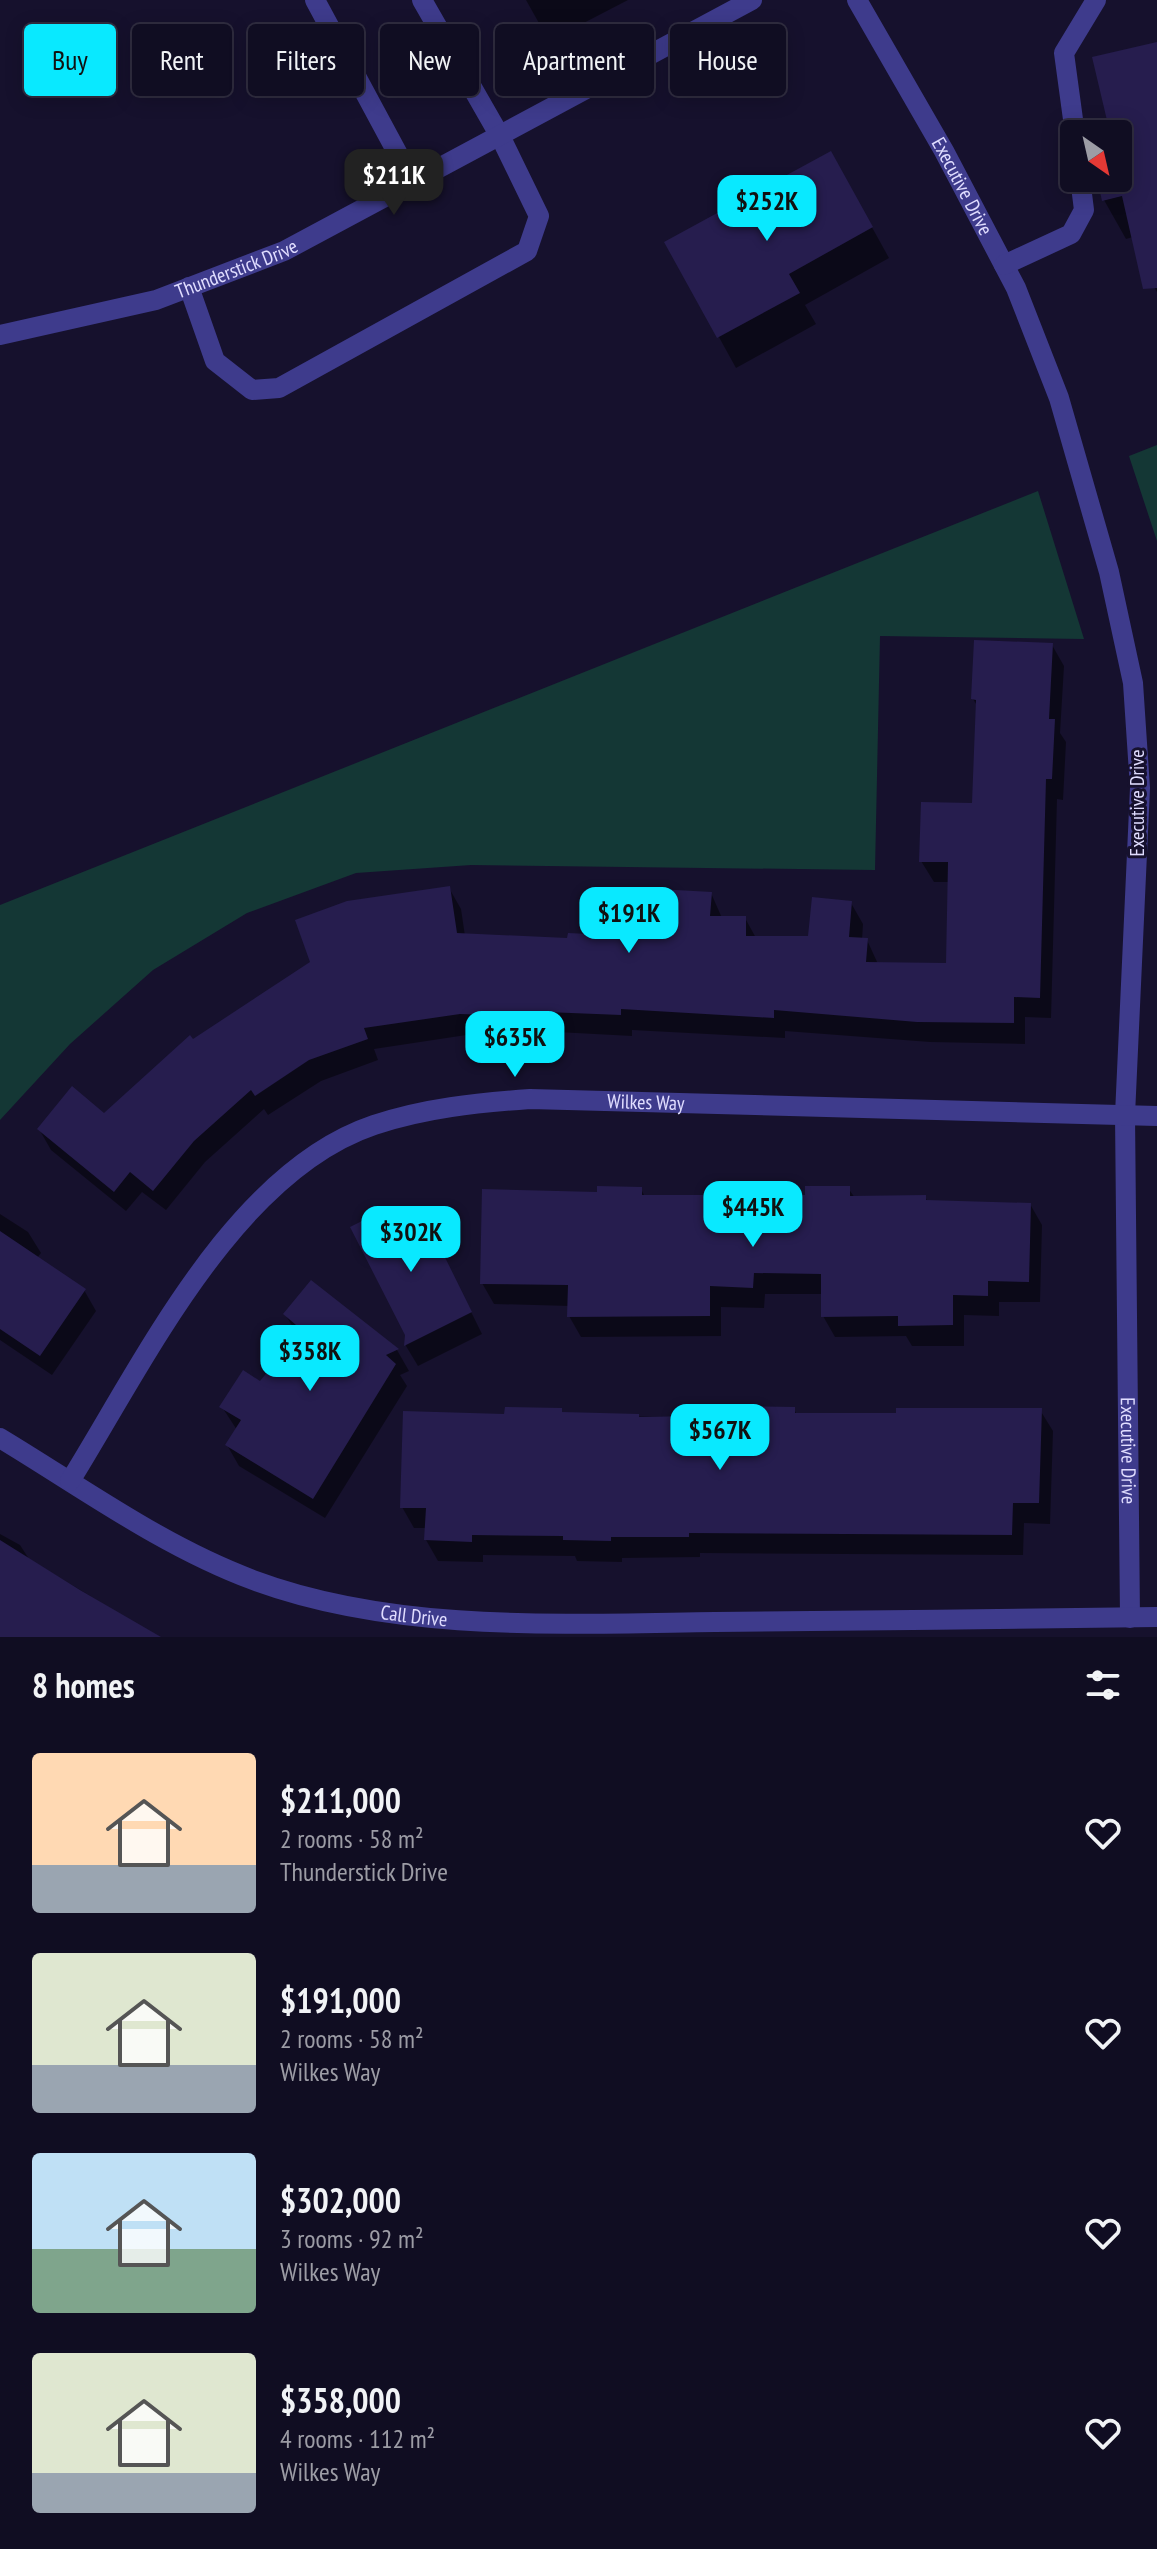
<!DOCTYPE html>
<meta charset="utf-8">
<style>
:root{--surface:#100d22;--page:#1e1b2f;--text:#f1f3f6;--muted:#9c9ca5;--line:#302d40;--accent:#09e9ff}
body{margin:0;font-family:"PT Sans Narrow",sans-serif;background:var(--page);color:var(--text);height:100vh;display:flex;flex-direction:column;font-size:30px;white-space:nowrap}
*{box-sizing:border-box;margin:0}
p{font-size:26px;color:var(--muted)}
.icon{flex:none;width:44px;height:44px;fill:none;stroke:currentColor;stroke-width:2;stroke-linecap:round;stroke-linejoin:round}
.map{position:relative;height:1637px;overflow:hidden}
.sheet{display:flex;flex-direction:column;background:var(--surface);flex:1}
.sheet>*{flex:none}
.hud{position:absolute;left:24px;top:24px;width:1110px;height:72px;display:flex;gap:16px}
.needle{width:52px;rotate:146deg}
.tools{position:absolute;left:1060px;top:120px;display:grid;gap:16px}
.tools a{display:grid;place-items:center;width:72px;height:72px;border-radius:8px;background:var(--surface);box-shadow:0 4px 20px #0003,0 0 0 2px var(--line);font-size:40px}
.price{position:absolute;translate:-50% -68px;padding:0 18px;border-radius:16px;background:var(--accent);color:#111;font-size:26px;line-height:52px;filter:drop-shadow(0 2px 4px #0008)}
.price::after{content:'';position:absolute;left:50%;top:48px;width:24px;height:18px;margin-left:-12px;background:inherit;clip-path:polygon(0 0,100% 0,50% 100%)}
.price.current{background:#222;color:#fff}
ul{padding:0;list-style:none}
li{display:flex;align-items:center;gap:24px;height:200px;padding:0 32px}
li span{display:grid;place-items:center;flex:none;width:224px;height:160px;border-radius:8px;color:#555}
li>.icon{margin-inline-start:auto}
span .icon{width:96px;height:96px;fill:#fffc;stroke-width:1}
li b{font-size:34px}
h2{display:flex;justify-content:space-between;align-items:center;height:96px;padding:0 32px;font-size:34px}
.chip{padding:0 28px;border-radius:8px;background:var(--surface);box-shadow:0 4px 20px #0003,0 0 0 2px var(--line);font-size:28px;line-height:72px}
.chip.current{background:var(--accent);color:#111}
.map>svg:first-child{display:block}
.green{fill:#143735}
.shadow{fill:#0007}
.building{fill:#261d4e}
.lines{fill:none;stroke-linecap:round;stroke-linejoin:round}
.minor{stroke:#3e3b8c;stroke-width:20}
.labels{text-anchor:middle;stroke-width:6;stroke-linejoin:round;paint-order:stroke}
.street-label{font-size:20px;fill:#e0ddff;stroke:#16112d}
</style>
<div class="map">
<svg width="1157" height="1637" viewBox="0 0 1157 1637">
<rect width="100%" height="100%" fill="#16112d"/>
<path class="green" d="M 1157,445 L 1157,541 L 1129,456 Z
M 1038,491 L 1084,639 L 880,636 L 875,870 L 471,865 L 356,873 L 247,913 L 153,970 L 70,1044 L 0,1120 L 0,905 Z"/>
<path class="shadow" d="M 526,0 L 628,0 L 549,41 Z
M 1157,44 L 1157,292 L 1138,260 L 1133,237 L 1126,239 L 1104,200 L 1099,178 L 1118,178 L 1118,134 L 1112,134 Z
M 848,184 L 889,258 L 805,305 L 816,324 L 736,368 L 667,243 Z
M 1052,645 L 1064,666 L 1060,733 L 1066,742 L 1063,800 L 1057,799 L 1051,1018 L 1025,1017 L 1025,1044 L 930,1042 L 785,1031 L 785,1038 L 632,1030 L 632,1036 L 557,1032 L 557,1038 L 473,1034 L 374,1049 L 378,1060 L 321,1081 L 268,1115 L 264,1109 L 205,1162 L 166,1210 L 142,1192 L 126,1211 L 51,1150 L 39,1129 L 104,1115 L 193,1042 L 449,888 L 461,909 L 465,936 L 569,940 L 656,939 L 711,893 L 722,918 L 745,918 L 756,938 L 810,938 L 851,903 L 863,924 L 862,940 L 867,940 L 878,964 L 948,965 L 949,882 L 934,882 L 921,861 L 974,805 L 978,707 L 973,699 Z
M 848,1188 L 855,1198 L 925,1197 L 928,1202 L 1030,1204 L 1042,1225 L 1040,1302 L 999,1302 L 999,1316 L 964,1315 L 964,1346 L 912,1346 L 906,1336 L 835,1337 L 823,1316 L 823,1294 L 765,1294 L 764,1308 L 721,1307 L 721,1336 L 581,1337 L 569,1316 L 570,1306 L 494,1304 L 482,1283 L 599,1194 L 641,1189 L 645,1197 L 807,1197 Z
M 0,1214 L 28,1232 L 41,1253 L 37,1258 L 84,1290 L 96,1311 L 52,1375 L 0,1340 Z
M 404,1235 L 438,1245 L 482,1334 L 418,1366 L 406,1346 Z
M 311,1283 L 397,1350 L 409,1371 L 400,1375 L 407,1386 L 325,1518 L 239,1466 L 227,1445 L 237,1430 L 222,1407 L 261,1383 L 299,1337 L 285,1314 Z
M 794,1409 L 797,1415 L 898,1415 L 1040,1410 L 1053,1431 L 1050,1524 L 1024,1523 L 1023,1555 L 700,1553 L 700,1557 L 622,1558 L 622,1562 L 577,1561 L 575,1556 L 483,1555 L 483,1562 L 438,1561 L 426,1540 L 427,1528 L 414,1528 L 402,1507 L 506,1416 L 739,1417 Z
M 0,1534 L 20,1545 L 29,1559 L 158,1637 L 0,1637 Z"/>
<path class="building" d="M 1157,42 L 1157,288 L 1143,289 L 1122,196 L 1102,201 L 1097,178 L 1118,178 L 1118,134 L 1105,134 L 1110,133 L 1092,57 Z
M 831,151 L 873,227 L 789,274 L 800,293 L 717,338 L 664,242 Z
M 974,640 L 1053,643 L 1049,719 L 1055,719 L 1052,779 L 1046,779 L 1040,998 L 1014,997 L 1014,1023 L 917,1022 L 774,1010 L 774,1018 L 621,1009 L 621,1015 L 546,1012 L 546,1017 L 460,1014 L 364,1028 L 368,1039 L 309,1060 L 255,1096 L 251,1090 L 194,1141 L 153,1191 L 130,1172 L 114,1192 L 37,1129 L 72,1086 L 104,1113 L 190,1035 L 193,1039 L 310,962 L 295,920 L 347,901 L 450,886 L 457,933 L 567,938 L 568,933 L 654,937 L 657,889 L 712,892 L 710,916 L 746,916 L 746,936 L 808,936 L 812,897 L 852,901 L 849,937 L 868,938 L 866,962 L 946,963 L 948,862 L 919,862 L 921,802 L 972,803 L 976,700 L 971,699 Z
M 597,1186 L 642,1187 L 642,1195 L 805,1195 L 805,1186 L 850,1186 L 850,1196 L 926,1195 L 926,1200 L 1031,1203 L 1029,1282 L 988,1281 L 988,1296 L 953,1295 L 953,1325 L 898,1326 L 898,1316 L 821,1317 L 821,1274 L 754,1273 L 753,1288 L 710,1286 L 710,1316 L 567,1317 L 568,1285 L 480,1284 L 482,1189 L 597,1192 Z
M 390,1207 L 403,1233 L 427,1221 L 472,1312 L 404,1346 L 405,1335 L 350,1227 Z
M 0,1231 L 86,1289 L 40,1356 L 0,1329 Z
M 311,1280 L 399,1349 L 386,1355 L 396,1364 L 313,1499 L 225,1445 L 241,1420 L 219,1407 L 243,1370 L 260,1381 L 302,1330 L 283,1314 Z
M 738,1406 L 795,1407 L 795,1413 L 896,1413 L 896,1408 L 1042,1408 L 1039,1503 L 1013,1503 L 1012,1535 L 689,1533 L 689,1537 L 611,1537 L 611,1541 L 563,1540 L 563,1536 L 472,1535 L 472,1542 L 424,1540 L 426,1508 L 400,1508 L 403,1411 L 504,1414 L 505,1407 L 562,1408 L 562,1412 L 639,1414 L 639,1417 L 737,1415 Z
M 0,1540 L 80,1590 L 161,1637 L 0,1637 Z"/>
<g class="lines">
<g class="minor">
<path d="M 315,0 L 413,182"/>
<path id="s1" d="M 857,0 L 944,151 L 1016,288 L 1059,398 L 1109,572 L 1133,683 L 1140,788 L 1125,1115 L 1130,1618"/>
<path d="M 1075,134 L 1064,53 L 1096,0"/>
<path d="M 1004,265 L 1071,234 L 1084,210 L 1080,178"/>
<path d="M 189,287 L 215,361 L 252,390 L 279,388 L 527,251 L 539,216 L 501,138 L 422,0"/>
<path id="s2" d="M 0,335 L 156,300 L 284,251 L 752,0"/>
<path id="s3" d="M 0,1438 C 83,1488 162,1546 253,1580 C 395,1633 566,1624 715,1622 C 862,1621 1010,1619 1157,1617"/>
<path id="s4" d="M 70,1481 C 144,1362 234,1172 374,1125 C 425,1108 476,1103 530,1099 L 1157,1116"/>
</g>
</g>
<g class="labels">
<g class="street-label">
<text dy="7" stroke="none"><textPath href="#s1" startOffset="214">Executive Drive</textPath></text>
<text dy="7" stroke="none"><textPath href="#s2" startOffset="246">Thunderstick Drive</textPath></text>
<text transform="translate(1137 803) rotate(-90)" y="7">Executive Drive</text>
<text dy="7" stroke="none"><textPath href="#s4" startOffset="752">Wilkes Way</textPath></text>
<text dy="7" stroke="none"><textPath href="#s1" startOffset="1510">Executive Drive</textPath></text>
<text dy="7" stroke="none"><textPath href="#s3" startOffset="456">Call Drive</textPath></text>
</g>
</g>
</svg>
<div class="tools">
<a><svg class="needle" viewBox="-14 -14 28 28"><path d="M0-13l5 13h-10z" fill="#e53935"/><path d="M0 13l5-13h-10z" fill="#9c9ca5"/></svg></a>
</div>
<b class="price current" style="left:394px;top:217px">$211K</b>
<b class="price" style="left:767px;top:243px">$252K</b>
<b class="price" style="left:629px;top:955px">$191K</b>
<b class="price" style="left:515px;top:1079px">$635K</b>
<b class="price" style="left:753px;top:1249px">$445K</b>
<b class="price" style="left:411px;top:1274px">$302K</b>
<b class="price" style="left:310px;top:1393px">$358K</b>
<b class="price" style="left:720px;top:1472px">$567K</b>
<div class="hud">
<a class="chip current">Buy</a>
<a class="chip">Rent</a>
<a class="chip">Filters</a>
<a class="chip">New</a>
<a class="chip">Apartment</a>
<a class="chip">House</a>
</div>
</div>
<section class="sheet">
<h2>8 homes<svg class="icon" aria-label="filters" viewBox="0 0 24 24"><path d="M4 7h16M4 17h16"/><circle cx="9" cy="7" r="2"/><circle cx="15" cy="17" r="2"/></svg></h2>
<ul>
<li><span style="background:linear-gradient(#ffd9b3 70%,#9aa5b1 0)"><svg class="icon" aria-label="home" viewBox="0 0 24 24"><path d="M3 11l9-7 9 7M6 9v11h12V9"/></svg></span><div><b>$211,000</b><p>2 rooms · 58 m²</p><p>Thunderstick Drive</p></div><svg class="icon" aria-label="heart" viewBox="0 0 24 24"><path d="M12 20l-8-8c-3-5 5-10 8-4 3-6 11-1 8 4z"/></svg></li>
<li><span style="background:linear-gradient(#dfe7d0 70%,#9aa5b1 0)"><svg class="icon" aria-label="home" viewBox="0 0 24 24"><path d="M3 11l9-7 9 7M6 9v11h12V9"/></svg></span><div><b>$191,000</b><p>2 rooms · 58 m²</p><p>Wilkes Way</p></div><svg class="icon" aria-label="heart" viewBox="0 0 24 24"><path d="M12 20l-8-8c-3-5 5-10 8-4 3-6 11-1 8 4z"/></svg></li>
<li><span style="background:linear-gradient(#bfe0f5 60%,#7fa58c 0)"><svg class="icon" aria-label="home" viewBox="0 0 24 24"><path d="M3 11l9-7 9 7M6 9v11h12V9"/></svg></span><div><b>$302,000</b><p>3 rooms · 92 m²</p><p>Wilkes Way</p></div><svg class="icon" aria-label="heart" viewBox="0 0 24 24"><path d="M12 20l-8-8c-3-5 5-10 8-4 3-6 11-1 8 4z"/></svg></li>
<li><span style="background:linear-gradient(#dfe7d0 75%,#9aa5b1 0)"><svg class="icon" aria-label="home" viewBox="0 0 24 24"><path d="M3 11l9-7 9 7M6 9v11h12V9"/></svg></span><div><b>$358,000</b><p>4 rooms · 112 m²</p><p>Wilkes Way</p></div><svg class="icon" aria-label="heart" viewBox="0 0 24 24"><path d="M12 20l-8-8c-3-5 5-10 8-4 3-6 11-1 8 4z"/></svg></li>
</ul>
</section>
